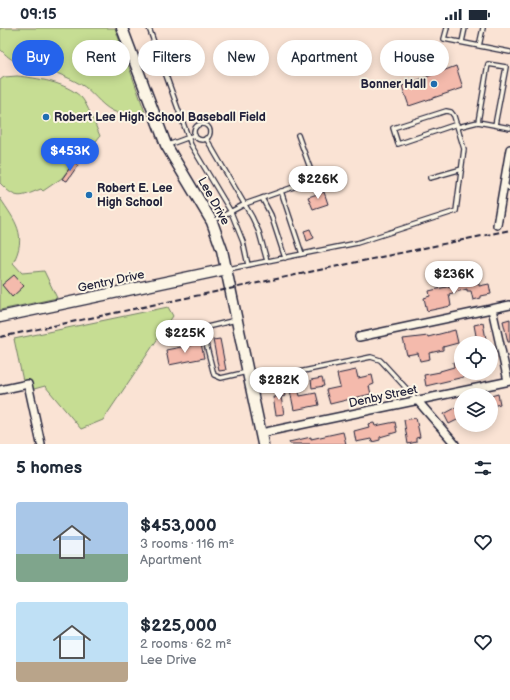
<!DOCTYPE html>
<meta charset="utf-8">
<style>
:root{--surface:#fff;--page:#f2f2f3;--text:#1f2937;--muted:#747a83;--accent:#2563eb}
body{margin:0;font-family:"Balsamiq Sans",sans-serif;background:var(--page);color:var(--text);height:100vh;display:flex;flex-direction:column;font-size:15px;white-space:nowrap}
*{box-sizing:border-box;margin:0}
p{font-size:13px;color:var(--muted)}
.icon{flex:none;width:22px;height:22px;fill:none;stroke:currentColor;stroke-width:2;stroke-linecap:round;stroke-linejoin:round}
.map{position:relative;height:416px;overflow:hidden}
.drawer{display:flex;flex-direction:column;background:var(--surface);flex:1}
.drawer>*{flex:none}
.banner{position:absolute;left:12px;top:12px;width:486px;height:36px;display:flex;gap:8px}
.tools{position:absolute;left:454px;top:308px;display:grid;gap:8px}
.tools a{display:grid;place-items:center;width:44px;height:44px;border-radius:50%;background:var(--surface);box-shadow:0 2px 10px #0003;font-size:20px}
.price{position:absolute;translate:-50% -34px;padding:0 9px;border-radius:14px;background:#fff;color:#222;font-size:13px;line-height:26px;filter:drop-shadow(0 1px 2px #0008)}
.price::after{content:'';position:absolute;left:50%;top:24px;width:12px;height:9px;margin-left:-6px;background:inherit;clip-path:polygon(0 0,100% 0,50% 100%)}
.price.on{background:var(--accent);color:#fff}
ul{padding:0;list-style:none}
li{display:flex;align-items:center;gap:12px;height:100px;padding:0 16px}
li span{display:grid;place-items:center;flex:none;width:112px;height:80px;border-radius:4px;color:#555}
li>.icon{margin-inline-start:auto}
span .icon{width:48px;height:48px;fill:#fffc;stroke-width:1}
li b{font-size:17px}
h2{display:flex;justify-content:space-between;align-items:center;height:48px;padding:0 16px;font-size:17px}
.pill{padding:0 14px;border-radius:18px;background:var(--surface);box-shadow:0 2px 10px #0003;font-size:14px;line-height:36px}
.pill.on{background:var(--accent);color:#fff}
.status{display:flex;justify-content:space-between;align-items:center;height:28px;padding:0 20px;background:var(--surface);direction:ltr}
.status svg{height:11px;fill:currentColor}
.map>svg:first-child{display:block}
.green{fill:#c6dd93;stroke:#748067}
.building{fill:#f4baac;stroke:#22223b}
.lines{fill:none;stroke-linecap:round;stroke-linejoin:round}
.lane-casing{stroke:#22223b;stroke-width:6}
.street-casing{stroke:#22223b;stroke-width:10}
.secondary-casing{stroke:#22223b;stroke-width:13}
.lane{stroke:#fcf5e5;stroke-width:3.5}
.street{stroke:#fcf5e5;stroke-width:7}
.secondary{stroke:#fcf5e5;stroke-width:10}
.rail{stroke:#22223b;stroke-width:2;stroke-dasharray:6 3;stroke-linecap:butt}
.poi-dot{fill:#1f6fb2;stroke:#fcf5e5;stroke-width:1.5}
.labels{text-anchor:middle;stroke-width:4;stroke-linejoin:round;paint-order:stroke}
.poi-label{font-size:12px;font-weight:bold;fill:#22223b;stroke:#fcf5e5;text-anchor:start}
.street-label{font-size:12px;fill:#22223b;stroke:#fcf5e5}
</style>
<div class="status"><b>09:15</b><svg viewBox="0 0 49 12"><path d="M0 12V9h3v3zM5 12V6h3v6zM10 12V3h3v9zM15 12V0h3v12zM26 1h20v11H26zM47 4h2v5h-2z"/></svg></div>
<div class="map">
<svg width="510" height="416" viewBox="0 0 510 416">
<rect width="100%" height="100%" fill="#fae3d4"/>
<filter id="ink" filterUnits="userSpaceOnUse"><feTurbulence type="fractalNoise" baseFrequency=".025" numOctaves="2"/><feDisplacementMap in="SourceGraphic" scale="8" xChannelSelector="R" yChannelSelector="G"/><feConvolveMatrix kernelMatrix="1 2 1 2 8 2 1 2 1" color-interpolation-filters="sRGB"/></filter>
<g filter="url(#ink)">
<path class="green" d="M 0,0 L 115,0 L 145,84 C 131,89 127,89 113,83 C 100,77 92,62 80,56 C 66,48 50,42 34,38 C 17,34 13,35 0,21 Z
M 17,48 C 37,50 65,54 81,69 C 87,75 96,99 100,108 L 78,136 L 74,134 L 62,150 L 43,163 L 41,161 C 20,169 17,173 0,155 L 0,52 L 4,49 Z
M 0,170 C 15,193 28,207 13,235 L 22,245 L 44,243 L 57,270 L 0,282 Z
M 168,279 L 173,288 L 103,392 L 81,401 L 45,358 L 34,361 L 23,353 L 14,311 Z"/>
<path class="building" d="M 456,38 L 463,60 L 409,78 L 402,58 Z
M 74,134 L 78,137 L 67,153 L 62,151 Z
M 324,164 L 328,176 L 313,181 L 308,169 Z
M 310,201 L 314,210 L 307,213 L 304,203 Z
M 14,247 L 24,258 L 12,269 L 2,257 Z
M 472,253 L 473,256 L 479,255 L 479,258 L 489,256 L 491,266 L 481,268 L 481,270 L 473,272 L 471,263 L 467,263 L 467,261 L 449,266 L 451,278 L 427,283 L 424,270 L 430,268 L 429,263 Z
M 510,291 L 510,314 L 508,314 L 503,293 Z
M 483,295 L 486,311 L 477,313 L 474,297 Z
M 455,302 L 458,315 L 443,319 L 443,322 L 429,325 L 430,331 L 420,333 L 418,325 L 407,327 L 403,311 L 428,308 L 428,309 Z
M 220,311 L 226,342 L 219,343 L 213,312 Z
M 201,315 L 204,330 L 169,337 L 166,322 Z
M 461,333 L 461,345 L 472,345 L 472,347 L 426,358 L 424,347 L 440,344 L 440,343 L 454,339 L 453,334 Z
M 356,342 L 358,350 L 372,347 L 374,356 L 369,358 L 371,366 L 330,376 L 326,362 L 340,359 L 337,346 Z
M 322,350 L 324,358 L 312,360 L 311,352 Z
M 283,359 L 285,368 L 281,369 L 284,386 L 276,387 L 273,369 L 277,369 L 275,360 Z
M 298,360 L 300,368 L 316,365 L 319,377 L 294,382 L 290,362 Z
M 498,366 L 500,376 L 492,378 L 491,368 Z
M 461,377 L 461,390 L 449,396 L 444,386 Z
M 416,390 L 420,409 L 416,410 L 416,414 L 408,416 L 404,392 Z
M 395,394 L 397,404 L 380,409 L 380,412 L 372,414 L 371,411 L 356,414 L 354,403 L 369,399 L 368,396 L 374,395 L 375,398 Z
M 343,404 L 346,416 L 290,416 L 289,414 L 311,409 L 311,411 Z"/>
<g class="lines">
<defs>
<path id="lane" d="M 149,0 L 191,117 L 231,184 L 243,214 L 248,237
M 447,0 L 444,11 L 510,24
M 462,14 L 465,0
M 479,18 L 483,0
M 478,94 L 488,36 L 506,39 L 495,97
M194 104a8 8 0 1 1 16 0a8 8 0 1 1-16 0Z
M 458,99 L 478,94 L 510,100
M 298,107 L 314,151
M 206,110 L 252,189 L 259,204 L 267,233
M 168,117 L 195,107
M 430,150 L 462,141
M 504,156 L 510,161
M 281,163 L 302,226
M 262,170 L 271,187 L 285,230
M 213,193 L 245,176 L 325,148
M 228,241 L 357,215 L 456,183 L 464,121 L 454,88 L 451,84 L 446,83 L 393,100 L 398,116 L 457,96
M 236,292 L 207,299 L 204,302 L 204,308 L 214,347 L 221,350 L 247,344
M 283,350 L 294,345 L 371,329 L 380,332 L 383,335 L 417,372"/>
<path id="street" d="M 497,197 L 510,121
M 492,281 L 508,353
M 359,309 L 510,277
M 0,362 L 28,356 L 41,416
M 417,372 L 455,416
M 261,405 L 510,353"/>
<path id="secondary" d="M 122,0 L 166,117 L 212,194 L 222,222 L 263,416
M 0,289 L 227,241"/>
</defs>
<use href="#lane" class="lane-casing"/>
<use href="#street" class="street-casing"/>
<use href="#secondary" class="secondary-casing"/>
<use href="#lane" class="lane"/>
<use href="#street" class="street"/>
<use href="#secondary" class="secondary"/>
<path class="rail" d="M 0,309 L 510,202"/>
</g>
</g>
<g class="poi-dot">
<circle cx="434" cy="56" r="4"/>
<circle cx="46" cy="89" r="4"/>
<circle cx="89" cy="167" r="4"/>
</g>
<g class="labels">
<g class="poi-label">
<text x="426" y="60" text-anchor="end">Bonner Hall</text>
<text x="54" y="93">Robert Lee High School Baseball Field</text>
<text x="97" y="164">Robert E. Lee<tspan x="97" dy="14">High School</tspan></text>
</g>
<g class="street-label">
<text transform="translate(214 173) rotate(61)" y="4">Lee Drive</text>
<text transform="translate(111 253) rotate(-12)" y="4">Gentry Drive</text>
<text transform="translate(383 368) rotate(-12)" y="4">Denby Street</text>
</g>
</g>
</svg>
<div class="tools">
<a><svg class="icon" aria-label="locate" viewBox="0 0 24 24"><circle cx="12" cy="12" r="6"/><path d="M12 2v4M12 18v4M2 12h4M18 12h4"/></svg></a>
<a><svg class="icon" aria-label="layers" viewBox="0 0 24 24"><path d="M12 4l9 5-9 5-9-5zM3 14l9 5 9-5"/></svg></a>
</div>
<b class="price on" style="left:70px;top:144px">$453K</b>
<b class="price" style="left:318px;top:172px">$226K</b>
<b class="price" style="left:454px;top:267px">$236K</b>
<b class="price" style="left:185px;top:326px">$225K</b>
<b class="price" style="left:279px;top:373px">$282K</b>
<div class="banner">
<a class="pill on">Buy</a>
<a class="pill">Rent</a>
<a class="pill">Filters</a>
<a class="pill">New</a>
<a class="pill">Apartment</a>
<a class="pill">House</a>
</div>
</div>
<section class="drawer">
<h2>5 homes<svg class="icon" aria-label="filters" viewBox="0 0 24 24"><path d="M4 7h16M4 17h16"/><circle cx="9" cy="7" r="2"/><circle cx="15" cy="17" r="2"/></svg></h2>
<ul>
<li><span style="background:linear-gradient(#a9c7e8 65%,#7fa58c 0)"><svg class="icon" aria-label="home" viewBox="0 0 24 24"><path d="M3 11l9-7 9 7M6 9v11h12V9"/></svg></span><div><b>$453,000</b><p>3 rooms · 116 m²</p><p>Apartment</p></div><svg class="icon" aria-label="heart" viewBox="0 0 24 24"><path d="M12 20l-8-8c-3-5 5-10 8-4 3-6 11-1 8 4z"/></svg></li>
<li><span style="background:linear-gradient(#bfe0f5 75%,#b9a48a 0)"><svg class="icon" aria-label="home" viewBox="0 0 24 24"><path d="M3 11l9-7 9 7M6 9v11h12V9"/></svg></span><div><b>$225,000</b><p>2 rooms · 62 m²</p><p>Lee Drive</p></div><svg class="icon" aria-label="heart" viewBox="0 0 24 24"><path d="M12 20l-8-8c-3-5 5-10 8-4 3-6 11-1 8 4z"/></svg></li>
</ul>
</section>
